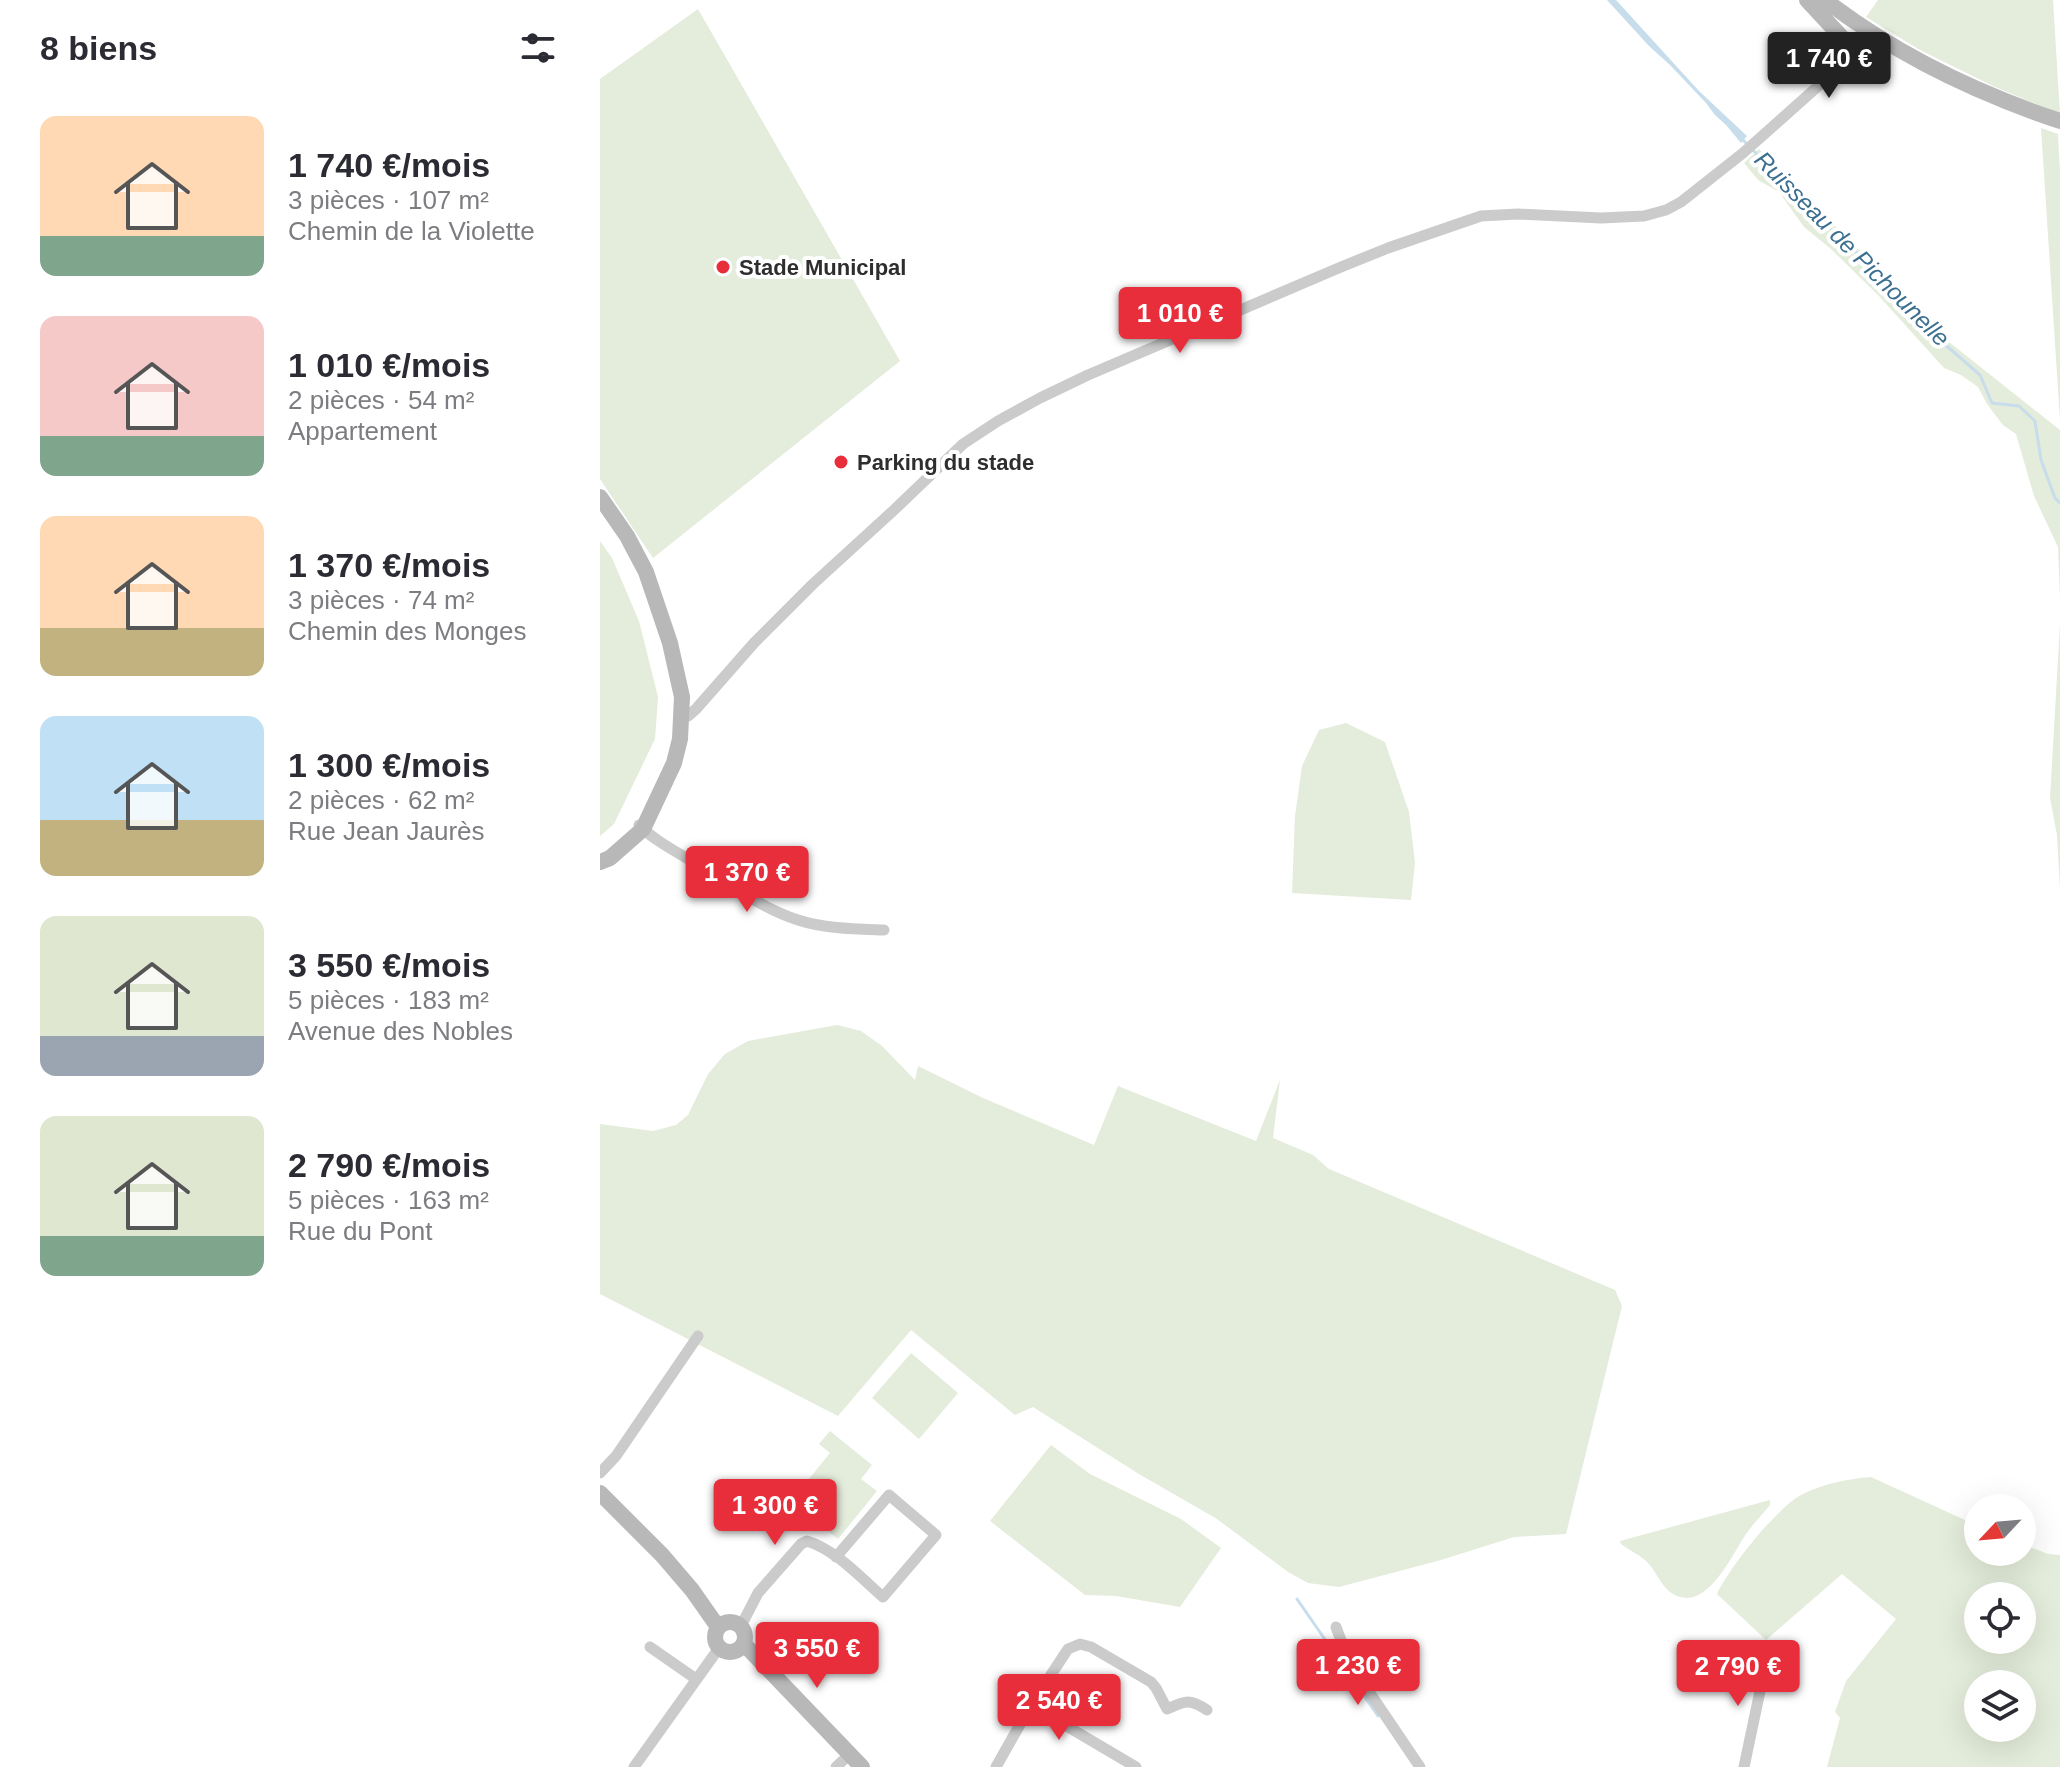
<!DOCTYPE html>
<html lang="fr">
<meta charset="utf-8">
<style>
:root{--surface:#fff;--page:#f7f7f7;--text:#2b2b33;--muted:#7c7c81;--accent:#e72e3a}
body{margin:0;font-family:Arial,sans-serif;background:var(--page);color:var(--text);height:100vh;display:flex;flex-direction:column;font-size:30px;white-space:nowrap}
*{box-sizing:border-box;margin:0}
p{font-size:26px;color:var(--muted)}
.icon{flex:none;width:44px;height:44px;fill:none;stroke:currentColor;stroke-width:2;stroke-linecap:round;stroke-linejoin:round}
.map{position:relative;flex:1;overflow:hidden}
.side{display:flex;flex-direction:column;background:var(--surface);width:600px}
.side>*{flex:none}
.needle{width:52px;rotate:244deg}
.fabs{position:absolute;left:1364px;top:1494px;display:grid;gap:16px}
.fabs a{display:grid;place-items:center;width:72px;height:72px;border-radius:50%;background:var(--surface);box-shadow:0 8px 32px #0002;font-size:40px}
.price{position:absolute;translate:-50% -68px;padding:0 18px;border-radius:8px;background:var(--accent);color:#fff;font-size:26px;line-height:52px;filter:drop-shadow(0 2px 4px #0008)}
.price::after{content:'';position:absolute;left:50%;top:48px;width:24px;height:18px;margin-left:-12px;background:inherit;clip-path:polygon(0 0,100% 0,50% 100%)}
.price.on{background:#222;color:#fff}
ul{padding:0;list-style:none}
li{display:flex;align-items:center;gap:24px;height:200px;padding:0 40px}
li span{display:grid;place-items:center;flex:none;width:224px;height:160px;border-radius:16px;color:#555}
li>.icon{margin-inline-start:auto}
span .icon{width:96px;height:96px;fill:#fffc;stroke-width:1}
li b{font-size:34px}
h2{display:flex;justify-content:space-between;align-items:center;height:96px;padding:0 40px;font-size:34px}
main{display:flex;flex:1;min-height:0}
.map>svg:first-child{display:block}
.green{fill:#e4ecdb;fill-rule:evenodd}
.water{fill:#c7ddec}
.lines{fill:none;stroke-linecap:round;stroke-linejoin:round}
.stream{stroke:#c7ddec;stroke-width:3}
.street{stroke:#cbcbcb;stroke-width:11}
.secondary{stroke:#b8b8b8;stroke-width:16}
.poi-dot{fill:#e72e3a;stroke:#fff;stroke-width:3}
.labels{text-anchor:middle;stroke-width:8;stroke-linejoin:round;paint-order:stroke}
.poi-label{font-size:22px;font-weight:bold;fill:#2e2e2e;stroke:#fff;text-anchor:start}
.water-label{font-size:24px;font-style:italic;fill:#3b6f91;stroke:#fff}
</style>
<main>
<section class="side">
<h2>8 biens<svg class="icon" aria-label="filters" viewBox="0 0 24 24"><path d="M4 7h16M4 17h16"/><circle cx="9" cy="7" r="2"/><circle cx="15" cy="17" r="2"/></svg></h2>
<ul>
<li><span style="background:linear-gradient(#ffd9b3 75%,#7fa58c 0)"><svg class="icon" aria-label="home" viewBox="0 0 24 24"><path d="M3 11l9-7 9 7M6 9v11h12V9"/></svg></span><div><b>1 740 €/mois</b><p>3 pièces · 107 m²</p><p>Chemin de la Violette</p></div></li>
<li><span style="background:linear-gradient(#f6c9c9 75%,#7fa58c 0)"><svg class="icon" aria-label="home" viewBox="0 0 24 24"><path d="M3 11l9-7 9 7M6 9v11h12V9"/></svg></span><div><b>1 010 €/mois</b><p>2 pièces · 54 m²</p><p>Appartement</p></div></li>
<li><span style="background:linear-gradient(#ffd9b3 70%,#c2b280 0)"><svg class="icon" aria-label="home" viewBox="0 0 24 24"><path d="M3 11l9-7 9 7M6 9v11h12V9"/></svg></span><div><b>1 370 €/mois</b><p>3 pièces · 74 m²</p><p>Chemin des Monges</p></div></li>
<li><span style="background:linear-gradient(#bfe0f5 65%,#c2b280 0)"><svg class="icon" aria-label="home" viewBox="0 0 24 24"><path d="M3 11l9-7 9 7M6 9v11h12V9"/></svg></span><div><b>1 300 €/mois</b><p>2 pièces · 62 m²</p><p>Rue Jean Jaurès</p></div></li>
<li><span style="background:linear-gradient(#dfe7d0 75%,#9aa5b1 0)"><svg class="icon" aria-label="home" viewBox="0 0 24 24"><path d="M3 11l9-7 9 7M6 9v11h12V9"/></svg></span><div><b>3 550 €/mois</b><p>5 pièces · 183 m²</p><p>Avenue des Nobles</p></div></li>
<li><span style="background:linear-gradient(#dfe7d0 75%,#7fa58c 0)"><svg class="icon" aria-label="home" viewBox="0 0 24 24"><path d="M3 11l9-7 9 7M6 9v11h12V9"/></svg></span><div><b>2 790 €/mois</b><p>5 pièces · 163 m²</p><p>Rue du Pont</p></div></li>
</ul>
</section>
<div class="map">
<svg width="1460" height="1767" viewBox="0 0 1460 1767">
<rect width="100%" height="100%" fill="#fff"/>
<path class="green" d="M 1278,0 L 1453,0 L 1460,114 L 1393,86 L 1320,50 L 1266,17 Z
M 98,9 L 300,361 L 53,558 L 0,479 L 0,79 Z
M 1441,128 L 1458,134 L 1460,173 L 1460,420 Z
M 1159,149 L 1275,266 L 1308,306 L 1349,342 L 1460,430 L 1460,600 L 1458,547 L 1434,496 L 1416,434 L 1403,425 L 1387,404 L 1378,387 L 1361,375 L 1344,368 L 1278,295 L 1231,249 L 1204,227 L 1179,192 L 1158,180 L 1144,163 Z
M 0,541 L 12,558 L 39,621 L 58,697 L 55,739 L 14,824 L 0,836 Z
M 1460,624 L 1460,890 L 1457,835 L 1450,798 Z
M 746,723 L 785,742 L 809,812 L 815,863 L 811,900 L 692,893 L 695,816 L 702,766 L 719,730 Z
M 237,1025 L 261,1031 L 282,1046 L 315,1080 L 318,1066 L 383,1098 L 494,1145 L 518,1086 L 656,1141 L 680,1080 L 673,1138 L 713,1155 L 729,1169 L 1015,1290 L 1022,1306 L 966,1534 L 914,1537 L 841,1560 L 739,1587 L 708,1583 L 688,1572 L 617,1519 L 539,1474 L 433,1407 L 415,1415 L 311,1330 L 238,1416 L 0,1294 L 0,1124 L 53,1131 L 76,1125 L 88,1115 L 108,1074 L 125,1054 L 148,1041 Z
M 311,1353 L 358,1393 L 319,1439 L 272,1398 Z
M 230,1431 L 272,1465 L 261,1479 L 277,1491 L 238,1539 L 191,1501 L 230,1453 L 219,1444 Z
M 451,1445 L 490,1474 L 581,1519 L 621,1548 L 580,1607 L 516,1596 L 485,1595 L 390,1521 Z
M 1271,1477 L 1378,1526 L 1378,1552 L 1422,1552 L 1422,1544 L 1448,1554 L 1460,1555 L 1460,1767 L 1227,1767 L 1240,1718 L 1235,1712 L 1246,1681 L 1296,1619 L 1242,1574 L 1166,1640 L 1117,1594 C 1129,1568 1179,1504 1205,1493 C 1227,1483 1248,1479 1271,1477 ZM 1378,1596 L 1422,1596 L 1422,1640 L 1378,1640 ZM 1378,1684 L 1422,1684 L 1422,1728 L 1378,1728 Z
M 1170,1500 L 1170,1505 C 1162,1515 1153,1524 1146,1534 C 1131,1556 1105,1617 1070,1592 C 1060,1584 1056,1571 1047,1562 C 1040,1555 1029,1550 1021,1544 L 1020,1541 Z"/>
<path class="water" d="M 1007,0 L 1016,0 L 1099,91 L 1147,136 L 1141,143 L 1126,125 L 1115,115 L 1106,103 L 1070,65 L 1049,46 Z"/>
<g class="lines">
<path class="stream" d="M 1143,140 L 1221,220 L 1258,254 L 1289,286 L 1309,313 L 1380,375 L 1392,403 L 1419,406 L 1435,421 L 1441,460 L 1455,498 L 1460,503
M 697,1599 L 778,1716"/>
<path class="street" d="M 88,716 L 96,709 L 154,643 L 213,584 L 294,510 L 363,444 L 398,421 L 440,398 L 488,375 L 741,267 L 788,248 L 881,216 L 918,214 L 1001,218 L 1044,216 L 1066,210 L 1081,202 L 1143,153 L 1261,48 L 1275,34
M 39,825 C 56,842 79,853 100,866 C 131,885 163,909 198,920 C 226,929 255,929 284,930
M 0,1473 L 16,1456 L 98,1336
M 141,1626 L 158,1593 L 201,1544 L 207,1541 C 236,1550 261,1578 283,1597 L 336,1535 L 289,1495 L 236,1557
M 736,1627 L 749,1662 L 820,1767
M 50,1647 L 96,1679
M 431,1705 L 468,1649 L 480,1644 L 491,1647 L 551,1682 L 556,1688 L 567,1709 C 585,1701 589,1698 607,1710
M 34,1767 L 119,1648
M 236,1767 L 250,1754
M 396,1767 L 431,1705 L 536,1767
M 1144,1767 L 1163,1677 L 1163,1652"/>
<path class="secondary" d="M 1207,0 L 1248,44 L 1252,56
M 1225,0 C 1295,54 1376,93 1460,121
M 0,497 L 27,536 L 46,572 L 70,643 L 82,697 L 80,739 L 74,763 L 43,829 L 10,858 L 0,862
M 0,1493 L 62,1555 L 92,1590 L 118,1627
M115 1637a15 15 0 1 1 30 0a15 15 0 1 1-30 0Z
M 144,1644 L 262,1767"/>
</g>
<g class="poi-dot">
<circle cx="123" cy="267" r="8"/>
<circle cx="241" cy="462" r="8"/>
</g>
<g class="labels">
<g class="poi-label">
<text x="139" y="275">Stade Municipal</text>
<text x="257" y="470">Parking du stade</text>
</g>
<g class="water-label">
<text transform="translate(1252 249) rotate(45)" y="8">Ruisseau de Pichounelle</text>
</g>
</g>
</svg>
<div class="fabs">
<a><svg class="needle" viewBox="-14 -14 28 28"><path d="M0-13l5 13h-10z" fill="#e53935"/><path d="M0 13l5-13h-10z" fill="#7c7c81"/></svg></a>
<a><svg class="icon" aria-label="locate" viewBox="0 0 24 24"><circle cx="12" cy="12" r="6"/><path d="M12 2v4M12 18v4M2 12h4M18 12h4"/></svg></a>
<a><svg class="icon" aria-label="layers" viewBox="0 0 24 24"><path d="M12 4l9 5-9 5-9-5zM3 14l9 5 9-5"/></svg></a>
</div>
<b class="price on" style="left:1229px;top:100px">1 740 €</b>
<b class="price" style="left:580px;top:355px">1 010 €</b>
<b class="price" style="left:147px;top:914px">1 370 €</b>
<b class="price" style="left:175px;top:1547px">1 300 €</b>
<b class="price" style="left:217px;top:1690px">3 550 €</b>
<b class="price" style="left:758px;top:1707px">1 230 €</b>
<b class="price" style="left:1138px;top:1708px">2 790 €</b>
<b class="price" style="left:459px;top:1742px">2 540 €</b>
</div>
</main>
